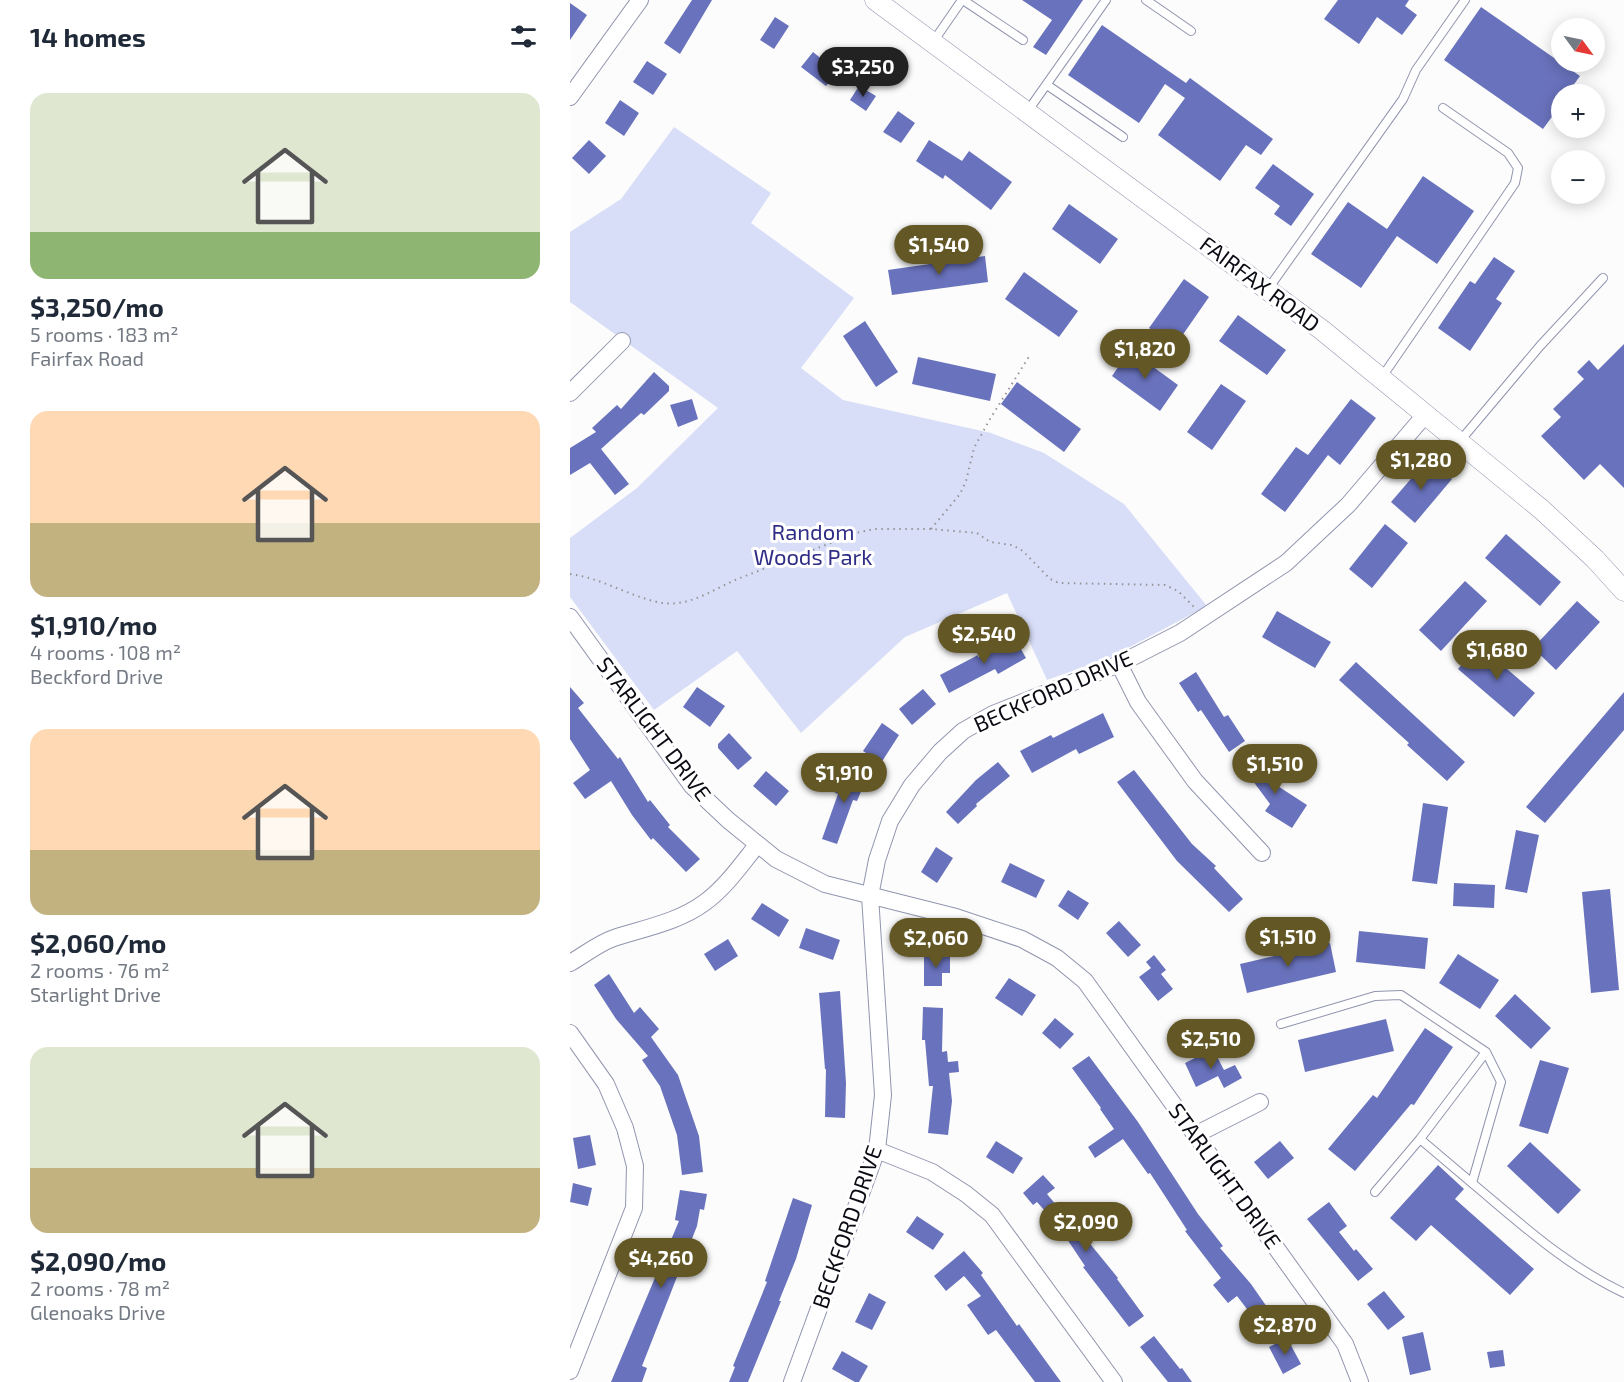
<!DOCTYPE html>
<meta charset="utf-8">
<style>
:root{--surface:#fff;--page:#f6f6f7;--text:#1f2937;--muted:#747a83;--accent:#635825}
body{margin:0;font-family:"Exo 2",sans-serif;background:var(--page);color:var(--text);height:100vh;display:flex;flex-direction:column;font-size:22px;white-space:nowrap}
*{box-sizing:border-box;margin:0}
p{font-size:20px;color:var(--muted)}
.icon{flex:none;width:33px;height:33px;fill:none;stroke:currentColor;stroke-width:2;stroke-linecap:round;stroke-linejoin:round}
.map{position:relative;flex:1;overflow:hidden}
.details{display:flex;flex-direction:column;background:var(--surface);width:570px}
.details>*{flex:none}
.needle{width:39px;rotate:123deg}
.fabs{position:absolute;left:981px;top:18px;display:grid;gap:12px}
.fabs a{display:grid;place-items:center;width:54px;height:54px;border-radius:50%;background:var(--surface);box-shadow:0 3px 15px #0003;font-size:30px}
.price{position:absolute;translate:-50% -51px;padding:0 14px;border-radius:21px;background:var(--accent);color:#fff;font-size:20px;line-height:39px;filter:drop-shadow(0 2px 3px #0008)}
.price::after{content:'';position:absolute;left:50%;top:36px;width:18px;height:14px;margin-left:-9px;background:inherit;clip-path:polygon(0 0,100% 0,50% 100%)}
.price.on{background:#222;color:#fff}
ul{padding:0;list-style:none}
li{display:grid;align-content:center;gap:12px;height:318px;padding:0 30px}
li span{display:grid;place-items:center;height:186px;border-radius:18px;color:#555}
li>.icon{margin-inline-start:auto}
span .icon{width:108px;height:108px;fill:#fffc;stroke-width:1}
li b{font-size:26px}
h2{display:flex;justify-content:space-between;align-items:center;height:72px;padding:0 30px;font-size:26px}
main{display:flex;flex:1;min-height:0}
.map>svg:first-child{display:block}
.green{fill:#d9def8}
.building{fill:#6972bc}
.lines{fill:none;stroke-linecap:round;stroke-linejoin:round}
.service-casing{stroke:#9195ae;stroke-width:10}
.minor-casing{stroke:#9195ae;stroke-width:18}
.tertiary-casing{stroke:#9195ae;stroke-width:21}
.path{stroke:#939497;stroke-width:2;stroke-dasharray:1.5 4.5;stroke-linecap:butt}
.service{stroke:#fff;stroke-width:8}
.minor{stroke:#fff;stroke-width:16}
.tertiary{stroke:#fff;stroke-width:20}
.labels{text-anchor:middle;stroke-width:6;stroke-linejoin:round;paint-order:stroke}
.street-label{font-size:22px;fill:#0a0b13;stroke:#fff}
.park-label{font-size:22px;fill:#2f2d86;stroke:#fff}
</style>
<main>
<section class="details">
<h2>14 homes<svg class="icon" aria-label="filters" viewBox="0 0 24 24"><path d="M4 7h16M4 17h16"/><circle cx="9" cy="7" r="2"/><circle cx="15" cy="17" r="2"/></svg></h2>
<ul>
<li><span style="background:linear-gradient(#dfe7d0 75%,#8fb573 0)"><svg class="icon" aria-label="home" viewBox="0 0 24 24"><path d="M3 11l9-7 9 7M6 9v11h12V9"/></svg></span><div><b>$3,250/mo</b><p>5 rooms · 183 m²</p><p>Fairfax Road</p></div></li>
<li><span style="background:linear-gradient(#ffd9b3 60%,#c2b280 0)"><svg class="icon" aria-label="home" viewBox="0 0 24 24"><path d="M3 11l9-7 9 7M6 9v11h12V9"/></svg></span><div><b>$1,910/mo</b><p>4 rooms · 108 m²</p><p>Beckford Drive</p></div></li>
<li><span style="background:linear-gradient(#ffd9b3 65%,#c2b280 0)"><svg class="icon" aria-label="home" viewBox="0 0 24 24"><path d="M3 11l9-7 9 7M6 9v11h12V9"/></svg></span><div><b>$2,060/mo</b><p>2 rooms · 76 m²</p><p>Starlight Drive</p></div></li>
<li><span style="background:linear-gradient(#dfe7d0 65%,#c2b280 0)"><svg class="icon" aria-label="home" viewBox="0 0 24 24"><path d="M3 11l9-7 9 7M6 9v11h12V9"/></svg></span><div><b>$2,090/mo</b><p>2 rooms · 78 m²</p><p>Glenoaks Drive</p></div></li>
</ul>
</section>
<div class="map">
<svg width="1054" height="1382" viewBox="0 0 1054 1382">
<rect width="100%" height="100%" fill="#fcfcfc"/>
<path class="green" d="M 104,127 L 201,193 L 181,223 L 284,298 L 231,368 L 273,400 L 421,433 L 474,453 L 554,504 L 637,606 L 539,658 L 477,680 L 437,593 L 335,637 L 231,733 L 167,651 L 84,710 L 0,597 L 0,538 L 67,488 L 148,408 L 0,302 L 0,232 L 51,199 Z"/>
<path class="building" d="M 122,0 L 142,0 L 110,54 L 94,43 Z
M 452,0 L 513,0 L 476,55 L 463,47 L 482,20 Z
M 768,0 L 839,0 L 835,6 L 847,15 L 832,35 L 807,17 L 789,44 L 754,19 Z
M 0,3 L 17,15 L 0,40 Z
M 911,7 L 1010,76 L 997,94 L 992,94 L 992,103 L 973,129 L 874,60 Z
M 205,17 L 219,26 L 204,49 L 190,40 Z
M 532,25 L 616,83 L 620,78 L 703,139 L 691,155 L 676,145 L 650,181 L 588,135 L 615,98 L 595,84 L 569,123 L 498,75 Z
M 243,52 L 268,72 L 256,86 L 231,67 Z
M 77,61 L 97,74 L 83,95 L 63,82 Z
M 289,86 L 306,96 L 296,111 L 280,100 Z
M 50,100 L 69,113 L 54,136 L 35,123 Z
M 328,111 L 345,123 L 331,143 L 313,132 Z
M 19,140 L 36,156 L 19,174 L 2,158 Z
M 359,140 L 392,161 L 399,151 L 442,182 L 421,210 L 375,175 L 373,179 L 346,161 Z
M 703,164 L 744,194 L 721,226 L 704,214 L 710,206 L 685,188 Z
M 853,176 L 904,211 L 867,264 L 827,236 L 791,288 L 741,254 L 778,202 L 817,229 Z
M 499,204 L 548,239 L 530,264 L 482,229 Z
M 415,256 L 418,282 L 322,295 L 318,270 Z
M 924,257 L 945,271 L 926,299 L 932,303 L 900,351 L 868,328 L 900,281 L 905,284 Z
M 454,272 L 508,311 L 489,337 L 435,299 Z
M 614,279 L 639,297 L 605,346 L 579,328 Z
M 668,315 L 716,350 L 697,375 L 649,341 Z
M 295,321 L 328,372 L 306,387 L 273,336 Z
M 1054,344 L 1054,488 L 1030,464 L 1014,480 L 971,436 L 991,417 L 983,409 L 1014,379 L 1007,372 L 1019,360 L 1028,370 Z
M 560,350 L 608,385 L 590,411 L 542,376 Z
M 348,357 L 426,374 L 420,401 L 342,384 Z
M 84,372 L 99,386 L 99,391 L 74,415 L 71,413 L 31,449 L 59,484 L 45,495 L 20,463 L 0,475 L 0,448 L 26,432 L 22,428 L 47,405 L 51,409 Z
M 447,382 L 511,429 L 494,452 L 431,404 Z
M 651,384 L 676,401 L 642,450 L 617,432 Z
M 122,399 L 128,419 L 108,427 L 100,405 Z
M 781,399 L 806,418 L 770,465 L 758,455 L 715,512 L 691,494 L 726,447 L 738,455 Z
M 858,459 L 882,479 L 845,523 L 821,502 Z
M 815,524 L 838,543 L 802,588 L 779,569 Z
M 936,534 L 991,582 L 970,606 L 915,558 Z
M 895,581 L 917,601 L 871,651 L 849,630 Z
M 1007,601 L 1030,622 L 986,670 L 963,648 Z
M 707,611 L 761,642 L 745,668 L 692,637 Z
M 444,637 L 456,658 L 428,674 L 425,669 L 379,693 L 370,675 L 408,655 L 408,657 Z
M 909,645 L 965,693 L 944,717 L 888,669 Z
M 786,662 L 895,762 L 877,781 L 837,745 L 839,743 L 769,680 Z
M 626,672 L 654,717 L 658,715 L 675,741 L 659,752 L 631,710 L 628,712 L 609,683 Z
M 0,687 L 14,703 L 8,708 L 48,759 L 50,757 L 78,802 L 80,800 L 100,825 L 98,827 L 130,859 L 116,872 L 83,838 L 81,840 L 62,815 L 41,781 L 15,799 L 3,783 L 20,770 L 0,739 Z
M 127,687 L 155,706 L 140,727 L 113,707 Z
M 353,689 L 366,704 L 342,725 L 329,709 Z
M 1054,692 L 1054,730 L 975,823 L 956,807 Z
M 533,713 L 544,737 L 509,754 L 506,749 L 462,773 L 450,751 L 481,735 L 483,738 Z
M 312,723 L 329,735 L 311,763 L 293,751 Z
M 159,733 L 182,758 L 168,770 L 148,748 L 148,744 Z
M 690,757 L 705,777 L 700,781 L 737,805 L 722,828 L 695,811 L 700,804 L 674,769 Z
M 428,762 L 440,776 L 406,804 L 407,806 L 388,824 L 376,812 L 406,780 Z
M 564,770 L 622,844 L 646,866 L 644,868 L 673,899 L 659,912 L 607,861 L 547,782 Z
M 196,771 L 219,791 L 206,806 L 183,786 Z
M 286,771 L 298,775 L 287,801 L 283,800 L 267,844 L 252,839 L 268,794 L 264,792 L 271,774 L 283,778 Z
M 853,803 L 878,807 L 867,884 L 842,881 Z
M 946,830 L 969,835 L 957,893 L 935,889 Z
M 366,847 L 383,858 L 367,883 L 351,872 Z
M 440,863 L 475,880 L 466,898 L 431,882 Z
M 884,883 L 925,885 L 924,908 L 883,906 Z
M 1040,889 L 1049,990 L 1021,993 L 1012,892 Z
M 498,890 L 519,903 L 508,920 L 488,906 Z
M 192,903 L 219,920 L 209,937 L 181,919 Z
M 549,921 L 571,945 L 558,957 L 536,933 Z
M 236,928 L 270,940 L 263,960 L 229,948 Z
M 789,931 L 858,938 L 855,969 L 786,962 Z
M 158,939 L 168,956 L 145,971 L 134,954 Z
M 760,943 L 766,972 L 677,993 L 670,964 Z
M 888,954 L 929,980 L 910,1009 L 869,983 Z
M 354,955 L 380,955 L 380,973 L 372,973 L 372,986 L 354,986 Z
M 584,955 L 596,970 L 591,974 L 603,989 L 588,1001 L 569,977 L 581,968 L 576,962 Z
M 39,974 L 64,1013 L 70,1007 L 89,1029 L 81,1037 L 108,1075 L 129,1136 L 133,1172 L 112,1175 L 107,1135 L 90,1086 L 72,1060 L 78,1056 L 46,1019 L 24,985 Z
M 439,978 L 466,995 L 452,1016 L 425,998 Z
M 270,991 L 276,1083 L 275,1118 L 255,1117 L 256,1069 L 255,1069 L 249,993 Z
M 945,994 L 981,1028 L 961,1049 L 925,1016 Z
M 353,1007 L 373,1008 L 372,1052 L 377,1051 L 378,1062 L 388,1061 L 389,1072 L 379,1073 L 382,1101 L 378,1135 L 358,1133 L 363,1086 L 359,1086 L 355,1040 L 352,1040 Z
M 485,1018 L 504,1034 L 490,1049 L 472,1033 Z
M 816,1019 L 824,1051 L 735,1072 L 728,1040 Z
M 855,1028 L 883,1047 L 844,1105 L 841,1104 L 785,1171 L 758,1149 L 803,1095 L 807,1098 Z
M 643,1049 L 654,1070 L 665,1065 L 672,1078 L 654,1088 L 648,1076 L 626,1087 L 615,1063 Z
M 519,1056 L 568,1122 L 628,1214 L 653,1246 L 650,1248 L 681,1284 L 706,1320 L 693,1330 L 667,1296 L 658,1303 L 643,1285 L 651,1278 L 615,1231 L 617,1230 L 580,1173 L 578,1174 L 553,1139 L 525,1158 L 518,1147 L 544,1129 L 530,1109 L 531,1108 L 502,1068 Z
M 970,1060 L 999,1068 L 978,1134 L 949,1126 Z
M 20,1135 L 26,1165 L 8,1169 L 3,1138 Z
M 426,1141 L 453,1158 L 443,1174 L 416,1157 Z
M 710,1141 L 724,1158 L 698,1179 L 684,1162 Z
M 960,1142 L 1011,1190 L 988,1214 L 937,1166 Z
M 868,1165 L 894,1189 L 885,1199 L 964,1269 L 940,1295 L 861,1225 L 846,1241 L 820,1218 Z
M 473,1175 L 485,1188 L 477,1194 L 497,1218 L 503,1214 L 519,1239 L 517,1240 L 548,1278 L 547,1279 L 574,1316 L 559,1327 L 513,1267 L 515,1266 L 477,1209 L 475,1211 L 467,1202 L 463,1205 L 453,1193 Z
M 3,1183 L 22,1188 L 18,1206 L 0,1202 Z
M 110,1190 L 137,1194 L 134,1210 L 130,1209 L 127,1226 L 72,1366 L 77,1368 L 72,1382 L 41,1382 L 109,1221 L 105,1220 Z
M 223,1198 L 242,1205 L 226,1259 L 209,1301 L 211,1301 L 178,1382 L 159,1382 L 165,1367 L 163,1366 L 197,1282 L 195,1281 Z
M 759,1202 L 777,1226 L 769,1232 L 784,1251 L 786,1249 L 803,1269 L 788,1281 L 737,1219 Z
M 347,1216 L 374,1234 L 363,1250 L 336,1232 Z
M 394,1251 L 413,1273 L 411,1275 L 447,1326 L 449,1324 L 491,1382 L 465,1382 L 426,1330 L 418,1335 L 397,1305 L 411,1296 L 394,1276 L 376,1291 L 364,1276 Z
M 814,1291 L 835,1317 L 818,1330 L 797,1304 Z
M 299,1293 L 316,1302 L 302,1330 L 285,1322 Z
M 853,1332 L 861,1370 L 840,1375 L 832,1337 Z
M 584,1336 L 610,1369 L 612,1368 L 622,1382 L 598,1382 L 570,1347 Z
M 717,1338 L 731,1364 L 713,1374 L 699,1347 Z
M 933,1350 L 935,1366 L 920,1368 L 917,1352 Z
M 272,1351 L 298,1366 L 289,1382 L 285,1382 L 262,1369 Z"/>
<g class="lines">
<defs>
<path id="service" d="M 393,0 L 453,40
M 576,0 L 621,31
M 363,42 L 392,0
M 477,85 L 553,137
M 457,112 L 536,0
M 698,289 L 833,99 L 846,70 L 895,0
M 812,377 L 945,183 L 948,168 L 938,153 L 873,108
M 890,441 L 970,346 L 1033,278
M 711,1024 L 805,996 L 831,995 L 916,1052 L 931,1082 L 902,1183 C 951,1224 995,1265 1054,1293
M 850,1139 L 902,1183
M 805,1192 L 850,1139 L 916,1052"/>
<path id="minor" d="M 0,97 L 70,0
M 0,393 L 52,341
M 0,617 L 122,786 L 158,820 L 206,859 L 255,884 L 386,917 L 452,939 L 487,958 L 515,981 L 775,1344 L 790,1382
M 549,664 L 568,702 L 625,781 L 692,853
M 0,963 C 14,955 29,943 44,938 C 75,928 108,922 134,903 C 155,888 171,865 187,845
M 0,1033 L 36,1084 L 55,1128 L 65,1166 L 64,1208 L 0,1371
M 625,1135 L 690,1102
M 307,1150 L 362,1172 L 396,1194 L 422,1215 L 544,1382
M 222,1382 L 307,1150 L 313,1095 L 300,896 L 307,860 L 320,821 L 342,785 L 370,752 L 393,731 L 423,714 L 549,664 L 610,633 L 716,563 L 778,505 L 855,415"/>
<path id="tertiary" d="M 305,0 L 752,330 L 971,509 L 1025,559 L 1054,591"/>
</defs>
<use href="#service" class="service-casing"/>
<use href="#minor" class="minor-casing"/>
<use href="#tertiary" class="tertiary-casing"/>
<path class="path" d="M 361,529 L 390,494 L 396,481 L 404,448 L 420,419 L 460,355
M 0,574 C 32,578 60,597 92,603 C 121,607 145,588 170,578 C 209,563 248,548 286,533 L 304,529 L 361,529 L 407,533 L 420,542 L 442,545 L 453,551 L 480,579 L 489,583 L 595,585 L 608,591 L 624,607"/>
<use href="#service" class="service"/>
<use href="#minor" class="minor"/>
<use href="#tertiary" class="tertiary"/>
</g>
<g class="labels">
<g class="street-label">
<text transform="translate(690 284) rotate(37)" y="8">FAIRFAX ROAD</text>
<text transform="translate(483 691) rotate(-24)" y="8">BECKFORD DRIVE</text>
<text transform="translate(84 729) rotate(53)" y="8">STARLIGHT DRIVE</text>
<text transform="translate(655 1176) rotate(54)" y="8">STARLIGHT DRIVE</text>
<text transform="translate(277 1227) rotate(-71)" y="8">BECKFORD DRIVE</text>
</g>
<g class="park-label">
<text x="243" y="540">Random<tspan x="243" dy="25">Woods Park</tspan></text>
</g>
</g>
</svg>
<div class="fabs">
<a><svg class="needle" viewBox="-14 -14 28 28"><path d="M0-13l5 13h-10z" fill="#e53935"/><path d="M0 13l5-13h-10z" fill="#747a83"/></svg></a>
<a>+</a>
<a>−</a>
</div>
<b class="price on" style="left:293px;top:98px">$3,250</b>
<b class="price" style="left:369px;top:276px">$1,540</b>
<b class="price" style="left:575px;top:380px">$1,820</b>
<b class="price" style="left:851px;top:491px">$1,280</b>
<b class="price" style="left:414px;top:665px">$2,540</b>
<b class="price" style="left:927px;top:681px">$1,680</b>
<b class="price" style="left:705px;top:795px">$1,510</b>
<b class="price" style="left:274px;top:804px">$1,910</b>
<b class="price" style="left:718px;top:968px">$1,510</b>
<b class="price" style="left:366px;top:969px">$2,060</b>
<b class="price" style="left:641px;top:1070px">$2,510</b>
<b class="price" style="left:516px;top:1253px">$2,090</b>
<b class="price" style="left:91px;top:1289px">$4,260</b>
<b class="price" style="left:715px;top:1356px">$2,870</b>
</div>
</main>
